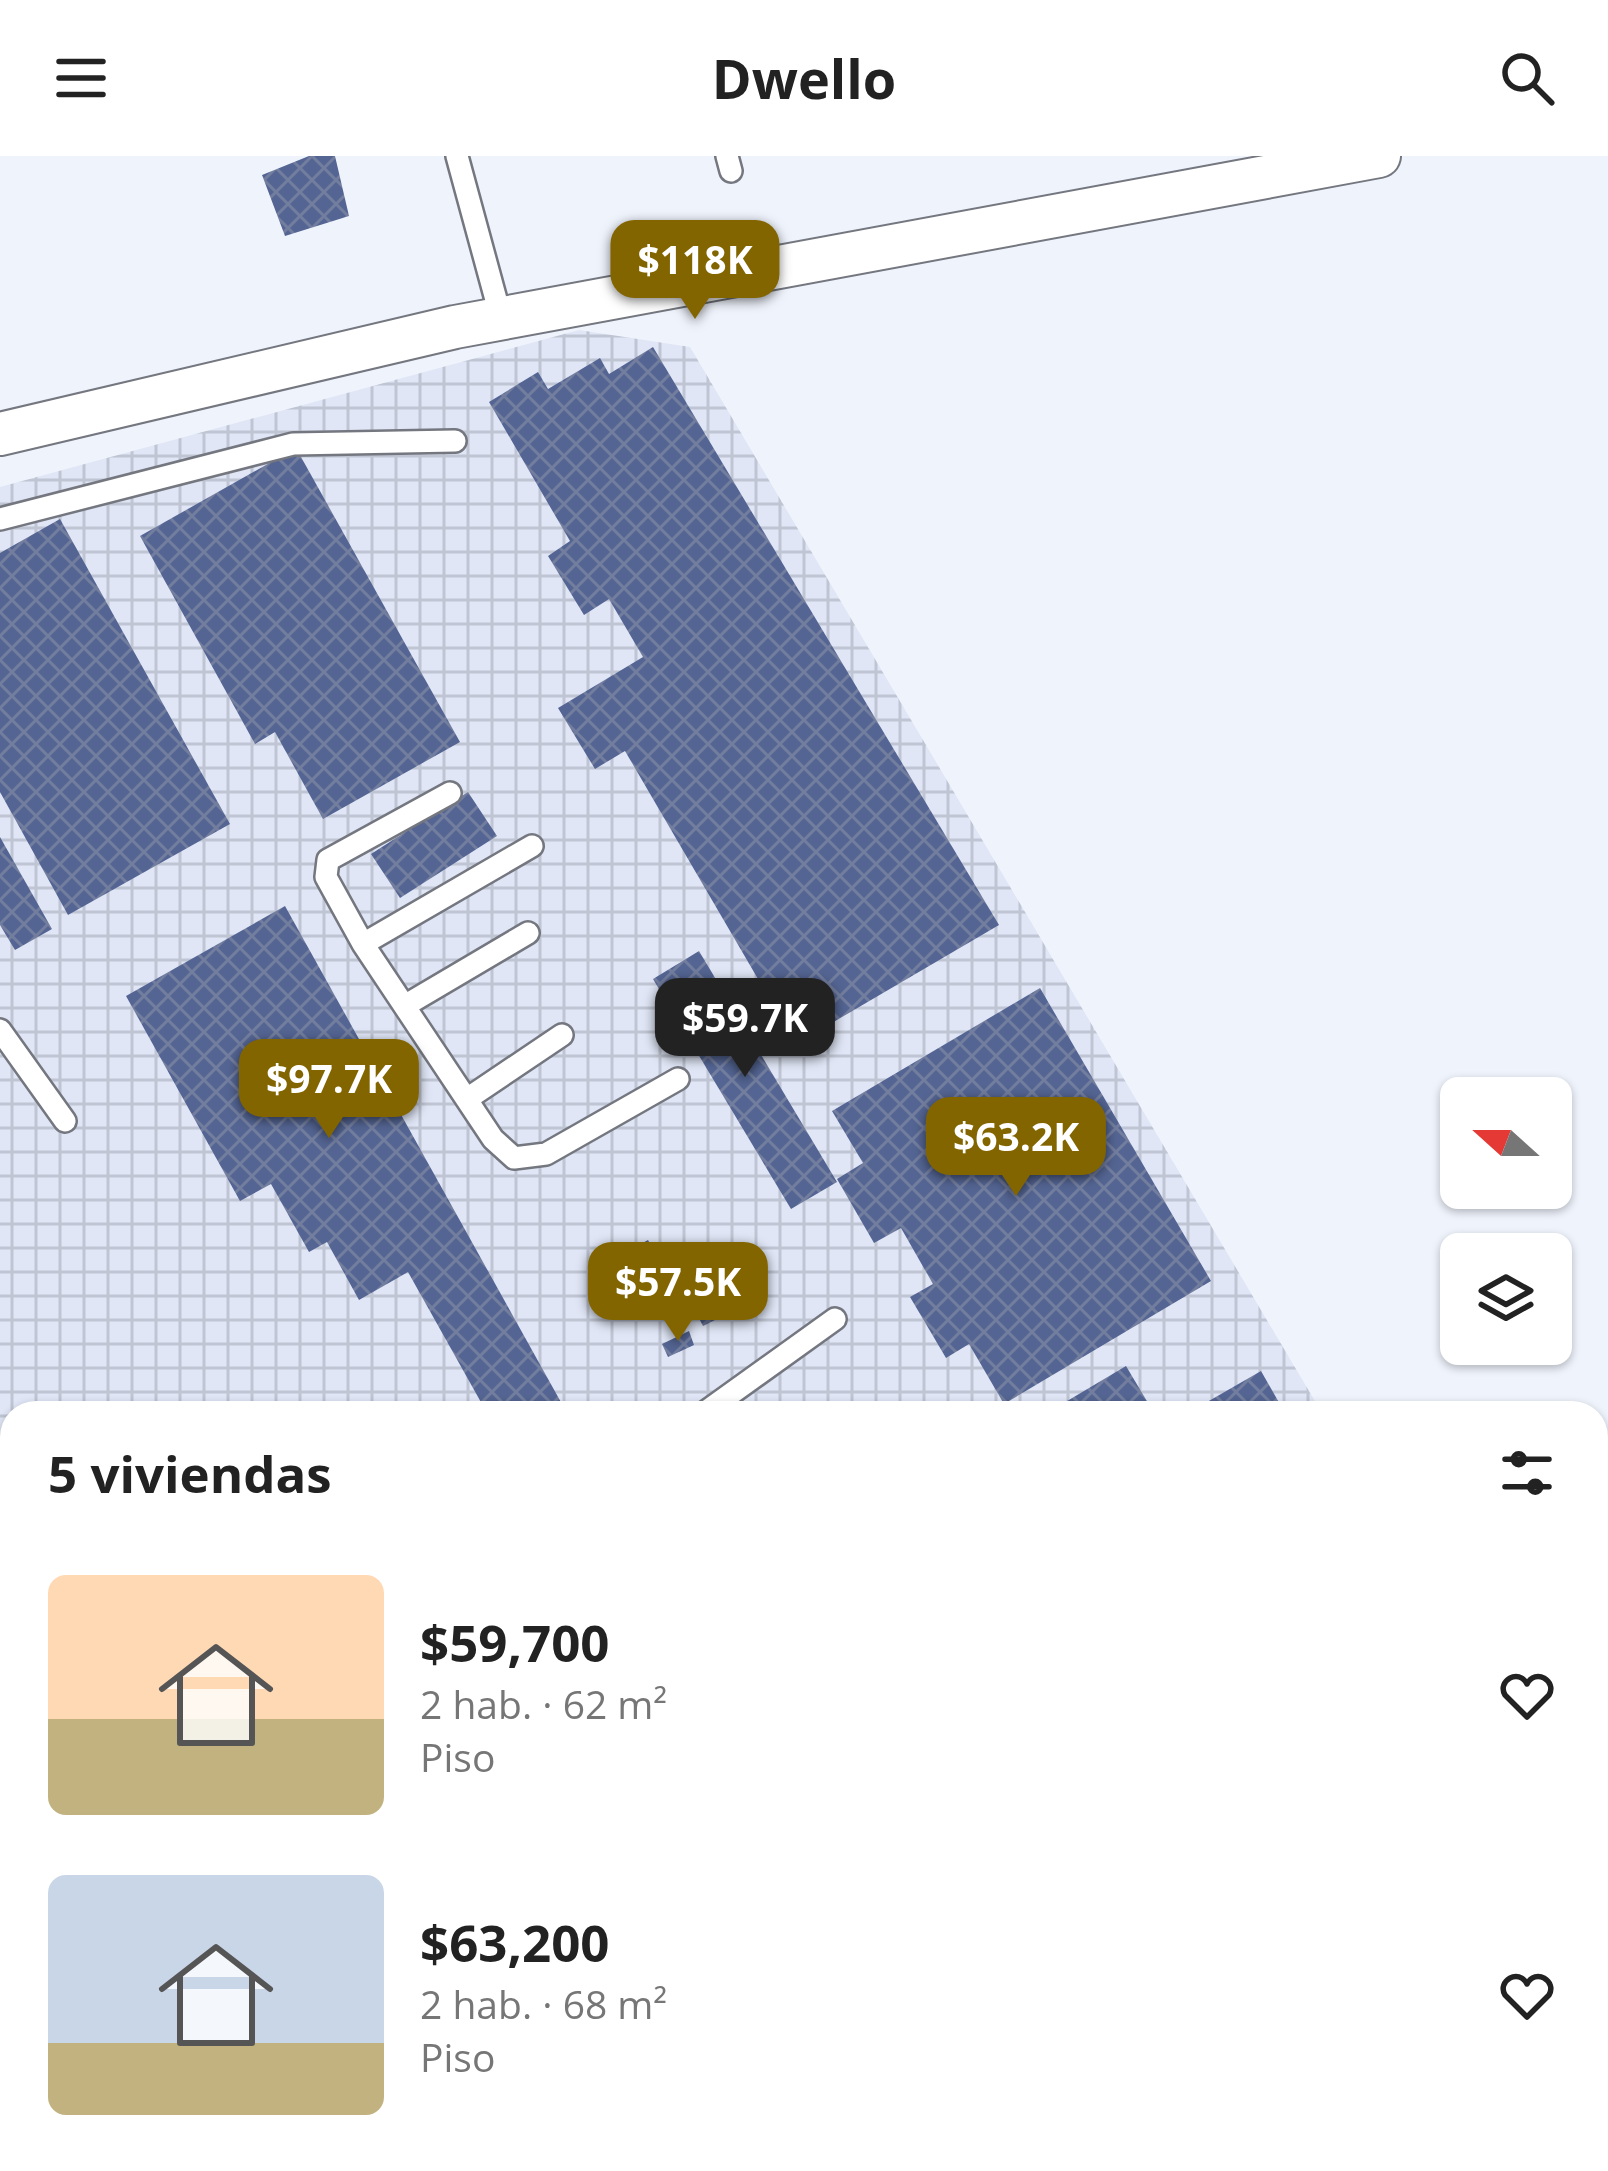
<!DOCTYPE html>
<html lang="es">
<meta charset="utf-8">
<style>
:root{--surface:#fff;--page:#f6f6f6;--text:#222;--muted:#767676;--accent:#836500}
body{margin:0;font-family:"Open Sans",sans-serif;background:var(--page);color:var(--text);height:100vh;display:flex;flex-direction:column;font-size:45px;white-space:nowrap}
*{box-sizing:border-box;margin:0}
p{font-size:39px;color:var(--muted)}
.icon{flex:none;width:66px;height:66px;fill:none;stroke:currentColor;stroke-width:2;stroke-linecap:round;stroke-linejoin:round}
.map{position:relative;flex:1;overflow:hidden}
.sheet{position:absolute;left:0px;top:1245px;width:1608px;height:771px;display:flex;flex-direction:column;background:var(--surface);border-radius:36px 36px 0 0;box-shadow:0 3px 9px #0004}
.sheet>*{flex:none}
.needle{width:78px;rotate:291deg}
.fabs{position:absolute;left:1440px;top:921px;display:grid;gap:24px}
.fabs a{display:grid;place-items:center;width:132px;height:132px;border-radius:18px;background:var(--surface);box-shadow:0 3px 9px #0004;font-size:60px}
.price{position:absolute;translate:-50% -102px;padding:0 27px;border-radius:24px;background:var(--accent);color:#fff;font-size:39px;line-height:78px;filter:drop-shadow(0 3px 6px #0008)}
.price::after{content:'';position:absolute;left:50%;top:72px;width:36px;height:27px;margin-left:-18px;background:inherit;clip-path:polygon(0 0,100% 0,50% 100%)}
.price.active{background:#222;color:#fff}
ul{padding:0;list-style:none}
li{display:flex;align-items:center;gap:36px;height:300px;padding:0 48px}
li span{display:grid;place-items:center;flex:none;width:336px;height:240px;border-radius:18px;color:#555}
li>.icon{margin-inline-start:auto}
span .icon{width:144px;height:144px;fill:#fffc;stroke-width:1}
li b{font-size:51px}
h2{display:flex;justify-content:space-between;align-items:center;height:144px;padding:0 48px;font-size:51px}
header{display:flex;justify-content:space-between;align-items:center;height:156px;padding:0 48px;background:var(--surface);font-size:54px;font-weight:700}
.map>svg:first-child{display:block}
.industrial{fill:url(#industrial-grid)}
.building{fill:url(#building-cross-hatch)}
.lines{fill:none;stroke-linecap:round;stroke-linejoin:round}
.service-casing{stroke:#74777f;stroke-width:26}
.minor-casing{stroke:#74777f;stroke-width:46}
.service{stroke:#fff;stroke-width:21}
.minor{stroke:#fff;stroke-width:42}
</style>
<header><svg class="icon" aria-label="menu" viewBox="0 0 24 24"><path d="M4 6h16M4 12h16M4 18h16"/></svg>Dwello<svg class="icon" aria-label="search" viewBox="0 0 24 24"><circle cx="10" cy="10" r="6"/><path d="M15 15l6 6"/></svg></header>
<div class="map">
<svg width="1608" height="2015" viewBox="0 0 1608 2015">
<defs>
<pattern id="industrial-grid" width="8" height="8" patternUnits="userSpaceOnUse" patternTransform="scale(3)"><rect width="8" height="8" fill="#e0e6f6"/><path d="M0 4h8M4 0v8" fill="none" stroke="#bfc5d2"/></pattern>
<pattern id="building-cross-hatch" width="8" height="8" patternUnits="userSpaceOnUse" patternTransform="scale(3)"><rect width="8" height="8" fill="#546593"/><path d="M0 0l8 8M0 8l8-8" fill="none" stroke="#737e9f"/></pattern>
</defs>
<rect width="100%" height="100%" fill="#eff3fc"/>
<path class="industrial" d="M 579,174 L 690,191 L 1322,1257 L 12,1257 L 12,2004 L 126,2004 L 131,2015 L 0,2015 L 0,331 Z
M 1596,1718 L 1608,1738 L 1608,2015 L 1137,2015 L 1126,2004 L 1596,2004 Z"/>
<path class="building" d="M 309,0 L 335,0 L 349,60 L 285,80 L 262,19 Z
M 653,191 L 999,769 L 796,888 L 625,595 L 595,613 L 558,552 L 643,501 L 609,443 L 584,459 L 548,400 L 570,385 L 489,246 L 538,216 L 548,233 L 600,202 L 609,218 Z
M 296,292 L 460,586 L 323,663 L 275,576 L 255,588 L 140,380 Z
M 60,363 L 230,668 L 68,759 L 0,636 L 0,397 Z
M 468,636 L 497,680 L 400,742 L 371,698 Z
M 0,681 L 52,773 L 15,794 L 0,769 Z
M 285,750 L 399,955 L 567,1257 L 487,1257 L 408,1116 L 359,1144 L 327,1086 L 309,1096 L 271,1028 L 240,1045 L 126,840 Z
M 699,795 L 837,1026 L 791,1053 L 653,823 Z
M 1040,832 L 1211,1125 L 1004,1248 L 969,1188 L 946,1202 L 910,1141 L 933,1128 L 901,1072 L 874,1087 L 837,1023 L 863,1007 L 832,955 Z
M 648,1084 L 672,1130 L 628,1153 L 604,1108 Z
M 707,1142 L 717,1163 L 703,1170 L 692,1149 Z
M 689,1175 L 694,1189 L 668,1201 L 662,1188 Z
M 1126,1210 L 1154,1257 L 1047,1257 Z
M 1261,1215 L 1285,1257 L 1188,1257 Z
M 1596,1793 L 1608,1815 L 1608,1979 L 1596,1986 Z
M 1439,2004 L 1567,2004 L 1549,2015 L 1445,2015 Z"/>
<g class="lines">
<defs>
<path id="service" d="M 457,0 L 501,162
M 727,0 L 731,15
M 0,363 L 293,288 L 455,285
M 532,690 L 363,788 L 493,983 L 514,1002 L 546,998 L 678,923
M 363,788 L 326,721 L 328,704 L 450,637
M 406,849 L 528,777
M 0,874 L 65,965
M 467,943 L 562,879
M 704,1257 L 835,1163
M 0,1713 L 12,1711
M 1027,2004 L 1038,2015
M 729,2015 L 752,2004"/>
<path id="minor" d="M 0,278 L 455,171 L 1379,0"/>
</defs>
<use href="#service" class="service-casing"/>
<use href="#minor" class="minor-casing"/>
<use href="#service" class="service"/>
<use href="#minor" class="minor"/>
</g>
</svg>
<div class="fabs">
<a><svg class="needle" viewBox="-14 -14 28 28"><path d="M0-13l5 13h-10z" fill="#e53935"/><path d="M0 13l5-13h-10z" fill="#767676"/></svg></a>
<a><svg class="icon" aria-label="layers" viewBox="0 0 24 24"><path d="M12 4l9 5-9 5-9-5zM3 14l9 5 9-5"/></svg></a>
</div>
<b class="price" style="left:695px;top:166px">$118K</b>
<b class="price active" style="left:745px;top:924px">$59.7K</b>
<b class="price" style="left:329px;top:985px">$97.7K</b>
<b class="price" style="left:1016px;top:1043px">$63.2K</b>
<b class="price" style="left:678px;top:1188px">$57.5K</b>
<section class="sheet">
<h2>5 viviendas<svg class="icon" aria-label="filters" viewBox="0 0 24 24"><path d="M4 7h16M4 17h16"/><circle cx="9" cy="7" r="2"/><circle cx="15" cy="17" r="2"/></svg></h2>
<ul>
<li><span style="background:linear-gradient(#ffd9b3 60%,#c2b280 0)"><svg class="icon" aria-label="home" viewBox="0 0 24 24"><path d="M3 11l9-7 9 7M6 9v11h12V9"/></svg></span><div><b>$59,700</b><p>2 hab. · 62 m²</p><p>Piso</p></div><svg class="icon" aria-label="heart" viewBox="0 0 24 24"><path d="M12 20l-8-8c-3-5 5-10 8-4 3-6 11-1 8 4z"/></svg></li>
<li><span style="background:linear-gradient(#c9d6e8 70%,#c2b280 0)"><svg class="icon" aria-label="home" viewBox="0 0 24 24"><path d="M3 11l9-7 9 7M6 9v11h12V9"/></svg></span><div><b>$63,200</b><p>2 hab. · 68 m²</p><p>Piso</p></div><svg class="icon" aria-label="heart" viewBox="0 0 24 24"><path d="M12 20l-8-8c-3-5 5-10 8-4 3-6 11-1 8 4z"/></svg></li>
</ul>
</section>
</div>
